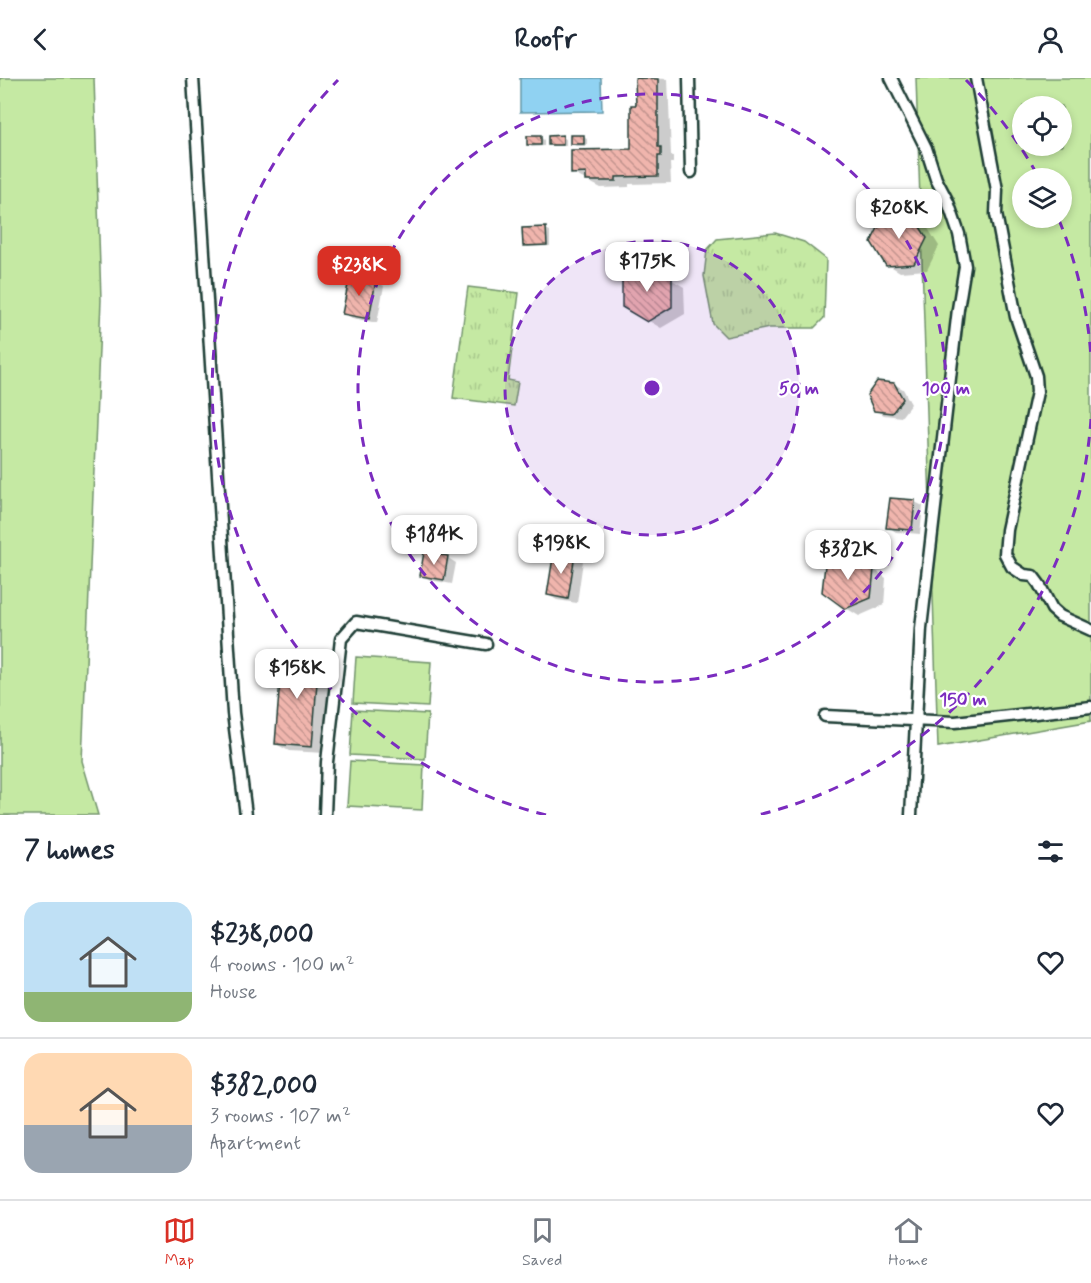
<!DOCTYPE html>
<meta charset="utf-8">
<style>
:root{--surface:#fff;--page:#f6f6f7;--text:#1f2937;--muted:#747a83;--line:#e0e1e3;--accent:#d93025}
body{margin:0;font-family:Mynerve,sans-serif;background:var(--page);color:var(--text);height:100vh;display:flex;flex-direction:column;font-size:22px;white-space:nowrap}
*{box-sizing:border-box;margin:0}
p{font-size:20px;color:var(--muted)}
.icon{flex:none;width:33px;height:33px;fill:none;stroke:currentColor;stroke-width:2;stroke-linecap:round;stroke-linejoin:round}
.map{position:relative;height:737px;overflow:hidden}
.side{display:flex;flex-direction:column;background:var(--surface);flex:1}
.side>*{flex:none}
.controls{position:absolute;left:1012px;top:18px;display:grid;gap:12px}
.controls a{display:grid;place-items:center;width:60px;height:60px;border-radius:50%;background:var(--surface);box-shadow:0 3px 9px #0003;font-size:30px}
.price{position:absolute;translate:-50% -51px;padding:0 14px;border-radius:12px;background:#fff;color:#222;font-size:20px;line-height:39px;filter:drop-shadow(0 2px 3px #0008)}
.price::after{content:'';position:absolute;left:50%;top:36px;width:18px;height:14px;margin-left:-9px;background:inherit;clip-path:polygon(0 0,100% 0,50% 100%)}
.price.current{background:var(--accent);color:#fff}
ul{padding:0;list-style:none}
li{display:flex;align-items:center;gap:18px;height:150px;padding:0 24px}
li+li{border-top:2px solid var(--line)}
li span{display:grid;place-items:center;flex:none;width:168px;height:120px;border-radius:18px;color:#555}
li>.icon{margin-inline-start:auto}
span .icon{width:72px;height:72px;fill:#fffc;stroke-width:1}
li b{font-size:26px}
h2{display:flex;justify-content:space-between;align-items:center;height:72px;padding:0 24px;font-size:26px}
header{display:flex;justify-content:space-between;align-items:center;height:78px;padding:0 24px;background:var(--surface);font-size:27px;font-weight:800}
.menu{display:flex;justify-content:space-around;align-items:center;height:84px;border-top:2px solid var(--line);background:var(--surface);font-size:16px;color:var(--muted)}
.menu a{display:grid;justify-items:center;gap:3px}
.menu .current{color:var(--accent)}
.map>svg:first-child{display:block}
.grass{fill:#c5e9a3;stroke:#72936c;stroke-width:1.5;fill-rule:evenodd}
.park{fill:url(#park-tufts);stroke:#72936c;stroke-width:1.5}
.water{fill:#90d2f2;stroke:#6396a6;stroke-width:1.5}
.shadow{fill:#0003}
.building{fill:url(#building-back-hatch);stroke:#1f3d34;stroke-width:1.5}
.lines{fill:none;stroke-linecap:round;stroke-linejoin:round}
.lane-casing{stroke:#1f3d34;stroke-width:15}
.lane{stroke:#fff;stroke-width:10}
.ring{fill:none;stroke:#7b2cbf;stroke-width:3;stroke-dasharray:10 8}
.centre{fill:#7b2cbf;stroke:#fff;stroke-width:3}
.ring-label{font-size:18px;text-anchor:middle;font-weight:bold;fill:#7b2cbf;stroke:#fff;stroke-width:4.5;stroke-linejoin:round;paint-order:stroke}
</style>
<header><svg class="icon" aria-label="back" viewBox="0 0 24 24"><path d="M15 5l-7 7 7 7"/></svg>Roofr<svg class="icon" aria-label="person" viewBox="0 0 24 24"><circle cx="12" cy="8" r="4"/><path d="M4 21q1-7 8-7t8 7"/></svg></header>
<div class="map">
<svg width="1091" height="737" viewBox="0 0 1091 737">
<defs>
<pattern id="park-tufts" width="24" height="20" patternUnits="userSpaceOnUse" patternTransform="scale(1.5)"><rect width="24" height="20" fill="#c5e9a3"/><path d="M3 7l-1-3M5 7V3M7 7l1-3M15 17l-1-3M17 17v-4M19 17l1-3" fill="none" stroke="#a9c98d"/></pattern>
<pattern id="building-back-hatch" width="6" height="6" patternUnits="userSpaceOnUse" patternTransform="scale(1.5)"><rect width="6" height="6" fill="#f0b5ad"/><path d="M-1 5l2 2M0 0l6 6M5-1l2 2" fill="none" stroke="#c2948e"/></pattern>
</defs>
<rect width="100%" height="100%" fill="#fff"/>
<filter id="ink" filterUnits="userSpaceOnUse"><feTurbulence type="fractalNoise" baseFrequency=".0167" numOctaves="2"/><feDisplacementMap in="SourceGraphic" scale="12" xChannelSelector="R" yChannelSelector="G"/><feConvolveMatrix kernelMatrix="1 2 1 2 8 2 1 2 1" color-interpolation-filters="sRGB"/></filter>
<g filter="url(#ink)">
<path class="grass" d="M 0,0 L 94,0 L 101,222 L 82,683 L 98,737 L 0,737 Z
M 916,0 L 1091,0 L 1091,643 L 938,669 ZM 1023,28 L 1062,28 L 1062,68 L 1023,68 ZM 1023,100 L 1062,100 L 1062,140 L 1023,140 Z
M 356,579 L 431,584 L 428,629 L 353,625 Z
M 353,632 L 428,636 L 425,681 L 350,677 Z
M 350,683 L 424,687 L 422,732 L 347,728 Z"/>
<path class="park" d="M 775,155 L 804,164 L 826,181 L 824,240 L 814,250 L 769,250 L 726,259 L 713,246 L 704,198 L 707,172 L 717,161 Z
M 468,209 L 519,215 L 508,302 L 518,304 L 514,328 L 453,320 Z"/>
<path class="water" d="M 520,0 L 601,0 L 602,33 L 520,34 Z"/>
<path class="shadow" d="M 639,0 L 668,1 L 671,77 L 673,78 L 673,85 L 670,85 L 671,105 L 629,106 L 629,109 L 601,110 L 572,95 L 632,72 Z
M 540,59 L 544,62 L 544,68 L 532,69 L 528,67 Z
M 562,59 L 566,61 L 566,68 L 553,68 L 550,66 Z
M 583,59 L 587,61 L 587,68 L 576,68 L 572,66 Z
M 911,137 L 924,144 L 939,168 L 927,192 L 900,194 L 887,186 Z
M 546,151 L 550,153 L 550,168 L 528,169 L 524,167 Z
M 647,187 L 684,209 L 685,236 L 661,250 L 623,228 Z
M 351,199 L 376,203 L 384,208 L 377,245 L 352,240 L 344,235 Z
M 894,306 L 903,311 L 911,326 L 901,339 L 884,337 L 875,332 Z
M 915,424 L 923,428 L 920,456 L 896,454 L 888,449 Z
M 555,475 L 575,478 L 583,483 L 577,525 L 557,522 L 548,517 Z
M 425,476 L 448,480 L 456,485 L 452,506 L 430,502 L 422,497 Z
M 864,484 L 886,500 L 884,527 L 859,538 L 846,530 Z
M 319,580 L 331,587 L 325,675 L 289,673 L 276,666 Z"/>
<path class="building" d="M 637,0 L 658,1 L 658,69 L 661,69 L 661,78 L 658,78 L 658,98 L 616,99 L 616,103 L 586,103 L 586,95 L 571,96 L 571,72 L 631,71 L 631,27 L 636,27 L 635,2 Z
M 563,57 L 563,67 L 548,67 L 548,58 Z
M 570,57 L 584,57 L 584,66 L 570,66 Z
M 527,58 L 541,58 L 541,67 L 527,67 Z
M 911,135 L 927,160 L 914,186 L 886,188 L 871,164 L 883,140 Z
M 546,149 L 547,167 L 523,168 L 522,150 Z
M 647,186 L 672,200 L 672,229 L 647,244 L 622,229 L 622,200 Z
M 350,197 L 376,202 L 369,241 L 342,236 Z
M 877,303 L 894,305 L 903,321 L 892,335 L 874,333 L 867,317 Z
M 890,420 L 915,422 L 912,452 L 886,450 Z
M 554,473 L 575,476 L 568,521 L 547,517 Z
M 424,474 L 448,478 L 444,502 L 420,498 Z
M 851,475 L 874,491 L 871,520 L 845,531 L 822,514 L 825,487 Z
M 282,576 L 319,578 L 312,669 L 275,666 Z"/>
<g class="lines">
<defs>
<path id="lane" d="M 193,0 L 233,635 L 246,737
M 689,0 L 691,94
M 891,0 L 926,70 L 936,101 L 948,124 L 959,156 L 965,188 L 958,231 L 921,550 L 911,737
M 976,0 L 997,112 L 996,136 L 1016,239 L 1036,298 L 1037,314 L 1007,452 L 1005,476 L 1012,489 L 1024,497 L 1033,498 L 1039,506 L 1052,531 L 1060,538 L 1091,552
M 825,638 L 955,644 L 1091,629
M 325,737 L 327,684 L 341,561 L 356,544 L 486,566"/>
</defs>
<use href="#lane" class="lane-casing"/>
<use href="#lane" class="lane"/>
</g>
</g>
<circle cx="652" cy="310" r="147" fill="#7b2cbf" fill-opacity=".12"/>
<g class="ring">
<circle cx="652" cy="310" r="147"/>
<circle cx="652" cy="310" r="294"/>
<path d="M1091 341A440 440 0 0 1 758 737M546 737A440 440 0 0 1 338 2M966 2A440 440 0 0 1 1039 100M1059 142A440 440 0 0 1 1091 279"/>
</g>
<circle cx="652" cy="310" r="9" class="centre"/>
<g class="ring-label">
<text x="799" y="316">50 m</text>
<text x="946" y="316">100 m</text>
<text x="963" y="627">150 m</text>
</g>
</svg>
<div class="controls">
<a><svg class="icon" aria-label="locate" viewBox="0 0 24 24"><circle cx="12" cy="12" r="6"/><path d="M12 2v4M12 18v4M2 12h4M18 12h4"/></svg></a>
<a><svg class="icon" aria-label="layers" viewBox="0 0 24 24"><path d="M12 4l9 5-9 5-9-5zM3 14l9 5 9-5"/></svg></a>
</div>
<b class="price" style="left:899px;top:162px">$208K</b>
<b class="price" style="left:647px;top:215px">$175K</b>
<b class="price current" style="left:359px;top:219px">$238K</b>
<b class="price" style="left:434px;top:488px">$184K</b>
<b class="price" style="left:561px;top:497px">$198K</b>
<b class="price" style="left:848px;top:503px">$382K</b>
<b class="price" style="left:297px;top:622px">$158K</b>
</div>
<section class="side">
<h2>7 homes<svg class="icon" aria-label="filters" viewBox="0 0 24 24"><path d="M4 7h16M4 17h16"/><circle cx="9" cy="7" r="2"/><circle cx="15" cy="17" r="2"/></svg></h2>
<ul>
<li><span style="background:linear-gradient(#bfe0f5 75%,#8fb573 0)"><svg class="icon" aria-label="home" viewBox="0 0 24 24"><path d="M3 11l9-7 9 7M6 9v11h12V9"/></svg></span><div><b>$238,000</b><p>4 rooms · 100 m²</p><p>House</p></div><svg class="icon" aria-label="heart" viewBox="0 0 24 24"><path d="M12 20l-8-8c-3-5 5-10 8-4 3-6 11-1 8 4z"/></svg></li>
<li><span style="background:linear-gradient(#ffd9b3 60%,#9aa5b1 0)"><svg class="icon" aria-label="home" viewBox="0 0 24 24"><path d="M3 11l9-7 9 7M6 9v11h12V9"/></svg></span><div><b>$382,000</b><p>3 rooms · 107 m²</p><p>Apartment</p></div><svg class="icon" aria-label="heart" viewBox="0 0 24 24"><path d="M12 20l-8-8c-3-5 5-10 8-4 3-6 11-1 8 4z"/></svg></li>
</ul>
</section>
<nav class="menu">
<a class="current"><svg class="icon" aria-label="map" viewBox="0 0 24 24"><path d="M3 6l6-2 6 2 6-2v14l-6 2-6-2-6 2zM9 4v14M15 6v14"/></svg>Map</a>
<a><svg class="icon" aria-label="saved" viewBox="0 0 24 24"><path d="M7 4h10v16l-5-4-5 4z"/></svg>Saved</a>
<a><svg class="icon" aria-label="home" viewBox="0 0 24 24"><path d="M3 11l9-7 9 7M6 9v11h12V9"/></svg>Home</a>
</nav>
